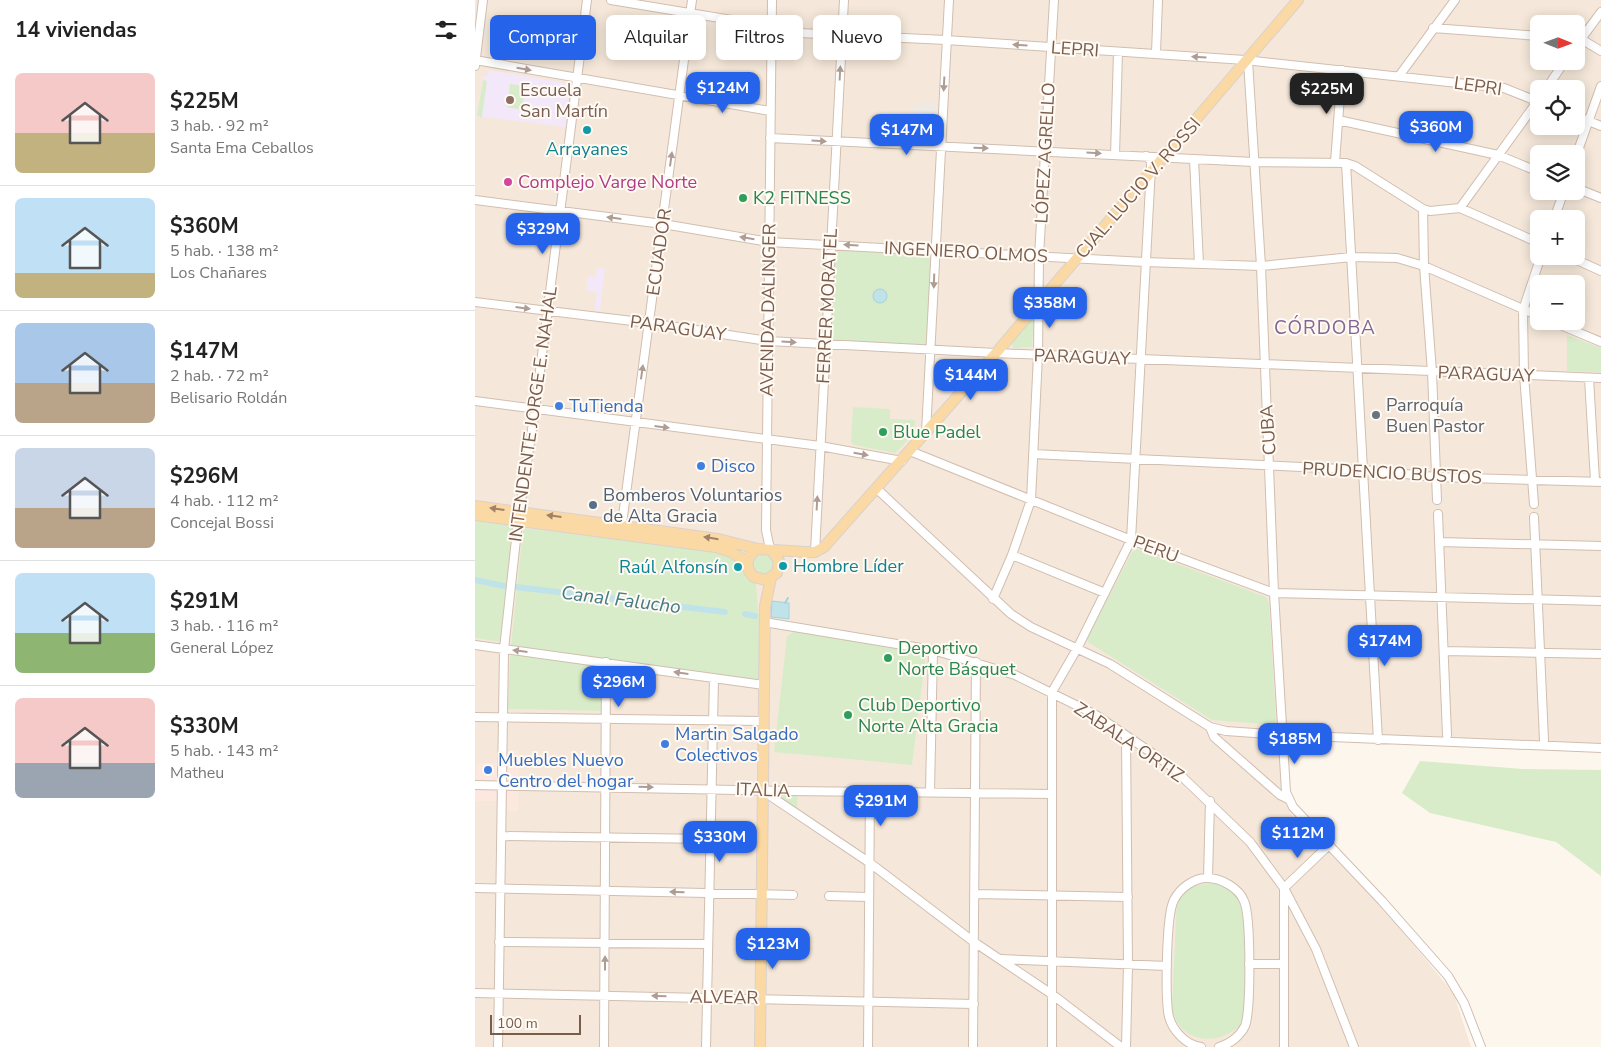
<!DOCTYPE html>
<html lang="es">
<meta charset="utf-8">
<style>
:root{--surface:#fff;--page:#f6f6f6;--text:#222;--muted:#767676;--line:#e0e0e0;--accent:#2563eb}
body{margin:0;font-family:"Nunito Sans",sans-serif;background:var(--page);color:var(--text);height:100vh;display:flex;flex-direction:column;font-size:19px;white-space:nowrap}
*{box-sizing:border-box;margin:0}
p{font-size:16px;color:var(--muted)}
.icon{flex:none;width:28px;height:28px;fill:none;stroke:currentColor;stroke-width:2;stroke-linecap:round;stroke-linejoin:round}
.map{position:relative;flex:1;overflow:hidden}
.details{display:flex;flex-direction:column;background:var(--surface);width:475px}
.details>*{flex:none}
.banner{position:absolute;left:15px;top:15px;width:475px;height:45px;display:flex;gap:10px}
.needle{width:32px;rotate:91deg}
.fabs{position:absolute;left:1055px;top:15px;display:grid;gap:10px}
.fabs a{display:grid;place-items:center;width:55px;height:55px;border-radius:8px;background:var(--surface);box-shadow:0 2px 12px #0003;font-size:25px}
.scale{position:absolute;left:15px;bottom:12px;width:91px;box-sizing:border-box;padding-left:5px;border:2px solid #7a5c4d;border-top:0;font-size:14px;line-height:18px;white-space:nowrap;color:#7a5c4d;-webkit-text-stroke:4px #fffaf3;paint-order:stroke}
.price{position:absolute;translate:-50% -42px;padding:0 11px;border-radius:10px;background:var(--accent);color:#fff;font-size:16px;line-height:32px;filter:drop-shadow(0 1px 2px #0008)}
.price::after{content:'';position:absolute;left:50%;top:30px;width:15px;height:11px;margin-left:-8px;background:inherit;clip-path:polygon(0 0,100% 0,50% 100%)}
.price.current{background:#222;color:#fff}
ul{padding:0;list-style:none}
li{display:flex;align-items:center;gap:15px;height:125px;padding:0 15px}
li+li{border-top:1px solid var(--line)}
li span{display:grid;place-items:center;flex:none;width:140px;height:100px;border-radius:8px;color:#555}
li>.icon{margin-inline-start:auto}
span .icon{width:60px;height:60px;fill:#fffc;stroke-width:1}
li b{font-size:21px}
h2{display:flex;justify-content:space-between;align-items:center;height:60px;padding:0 15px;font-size:21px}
.tag{padding:0 18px;border-radius:8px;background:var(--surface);box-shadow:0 2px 12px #0003;font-size:18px;line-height:45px}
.tag.current{background:var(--accent);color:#fff}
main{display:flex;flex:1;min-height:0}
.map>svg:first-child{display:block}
.residential{fill:#f5e8da;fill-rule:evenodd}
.commercial{fill:#fde8e0}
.industrial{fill:#efe9e4}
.education{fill:#f3e8fa}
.green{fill:#d8ecc9}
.water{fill:#bfe3e8;stroke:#a5d3da}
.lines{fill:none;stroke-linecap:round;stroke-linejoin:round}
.stream{stroke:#a5d3da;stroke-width:2}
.canal{stroke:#bfe3e8;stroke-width:6}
.minor-casing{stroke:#d1beb0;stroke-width:10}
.major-casing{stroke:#dad1cd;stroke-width:12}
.minor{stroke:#fff;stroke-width:8}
.major{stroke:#fbd9a5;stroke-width:10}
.oneway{fill:#af9d94}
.oneway2{fill:#a18267}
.education-dot{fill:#8d6e63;stroke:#fffaf3;stroke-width:2}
.culture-dot{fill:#0f9aa8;stroke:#fffaf3;stroke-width:2}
.hotel-dot{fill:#d1479c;stroke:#fffaf3;stroke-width:2}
.leisure-dot{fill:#2e9e5b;stroke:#fffaf3;stroke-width:2}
.shop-dot{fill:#3f7fe0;stroke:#fffaf3;stroke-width:2}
.worship-dot{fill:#6b7280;stroke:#fffaf3;stroke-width:2}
.service-dot{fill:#5c6f8a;stroke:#fffaf3;stroke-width:2}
.labels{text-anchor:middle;stroke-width:4;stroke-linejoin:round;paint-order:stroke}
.street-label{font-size:18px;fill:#7a5c4d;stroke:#fffaf3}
.education-label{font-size:18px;fill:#785e54;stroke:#fffaf3;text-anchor:start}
.culture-label{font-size:18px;fill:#0d838f;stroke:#fffaf3}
.hotel-label{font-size:18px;fill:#b23c85;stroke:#fffaf3;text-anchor:start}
.leisure-label{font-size:18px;fill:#27864d;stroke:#fffaf3;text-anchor:start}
.worship-label{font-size:18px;fill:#5b616d;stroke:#fffaf3;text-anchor:start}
.shop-label{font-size:18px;fill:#366cbe;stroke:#fffaf3;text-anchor:start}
.service-label{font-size:18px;fill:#4e5e75;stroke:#fffaf3;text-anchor:start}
.neighbourhood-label{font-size:19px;letter-spacing:1px;fill:#846695;stroke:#fffaf3}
.water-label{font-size:19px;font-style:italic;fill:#437c86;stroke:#fffaf3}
</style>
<main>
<section class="details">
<h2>14 viviendas<svg class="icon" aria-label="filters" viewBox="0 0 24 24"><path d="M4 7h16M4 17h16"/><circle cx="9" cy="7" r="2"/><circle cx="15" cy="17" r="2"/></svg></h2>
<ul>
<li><span style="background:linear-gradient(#f6c9c9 60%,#c2b280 0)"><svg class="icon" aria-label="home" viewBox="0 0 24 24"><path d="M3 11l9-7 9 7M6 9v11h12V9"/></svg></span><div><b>$225M</b><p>3 hab. · 92 m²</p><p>Santa Ema Ceballos</p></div></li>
<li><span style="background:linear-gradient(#bfe0f5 75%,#c2b280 0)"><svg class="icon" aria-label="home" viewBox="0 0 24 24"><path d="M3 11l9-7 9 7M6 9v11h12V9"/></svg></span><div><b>$360M</b><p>5 hab. · 138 m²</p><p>Los Chañares</p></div></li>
<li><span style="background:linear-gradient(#a9c7e8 60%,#b9a48a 0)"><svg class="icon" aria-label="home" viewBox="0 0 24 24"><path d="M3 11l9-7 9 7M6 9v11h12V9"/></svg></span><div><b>$147M</b><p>2 hab. · 72 m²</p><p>Belisario Roldán</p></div></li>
<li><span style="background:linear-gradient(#c9d6e8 60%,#b9a48a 0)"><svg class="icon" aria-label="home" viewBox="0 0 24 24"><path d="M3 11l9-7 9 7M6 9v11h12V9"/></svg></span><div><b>$296M</b><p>4 hab. · 112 m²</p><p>Concejal Bossi</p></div></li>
<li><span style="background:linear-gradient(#bfe0f5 60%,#8fb573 0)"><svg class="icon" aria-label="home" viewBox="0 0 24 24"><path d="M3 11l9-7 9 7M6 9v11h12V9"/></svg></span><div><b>$291M</b><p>3 hab. · 116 m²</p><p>General López</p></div></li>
<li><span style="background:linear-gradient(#f6c9c9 65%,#9aa5b1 0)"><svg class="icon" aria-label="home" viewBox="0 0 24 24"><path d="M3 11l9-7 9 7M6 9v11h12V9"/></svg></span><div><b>$330M</b><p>5 hab. · 143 m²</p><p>Matheu</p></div></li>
</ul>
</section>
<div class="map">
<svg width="1126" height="1047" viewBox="0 0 1126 1047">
<rect width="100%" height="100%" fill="#fdf6ec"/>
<path class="residential" d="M 0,0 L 1126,0 L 1126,752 L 805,739 L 807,786 L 817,815 L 910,910 L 979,994 L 996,1047 L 0,1047 ZM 1064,24 L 1101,24 L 1101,61 L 1064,61 ZM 1064,89 L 1101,89 L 1101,126 L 1064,126 ZM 1064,154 L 1101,154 L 1101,191 L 1064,191 ZM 1064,219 L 1101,219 L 1101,256 L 1064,256 ZM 1064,284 L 1101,284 L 1101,321 L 1064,321 Z"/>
<path class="commercial" d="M 35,750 L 44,750 L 43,811 L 26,810 L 26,801 L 0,801 L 2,763 L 35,763 Z"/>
<path class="industrial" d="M 439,103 L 462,104 L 462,115 L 438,114 Z"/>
<path class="education" d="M 14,70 L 95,84 L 91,127 L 2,116 L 7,83 L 9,76 L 13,76 Z
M 122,268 L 130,269 L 125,311 L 120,310 L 122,292 L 111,290 L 113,276 L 121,277 Z"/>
<path class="green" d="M 8,80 L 12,81 L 7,117 L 2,116 Z
M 35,84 L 50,86 L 47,110 L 32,107 Z
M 358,248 L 457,254 L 451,347 L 353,341 Z
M 559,315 L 557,347 L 539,348 L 536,344 Z
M 1092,335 L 1126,348 L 1126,372 L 1092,371 Z
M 378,407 L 415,409 L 415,419 L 440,420 L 439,434 L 420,453 L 379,445 L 376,442 Z
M 0,521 L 38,526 L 25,642 L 0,638 Z
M 48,528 L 237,551 L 265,561 L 281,584 L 284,620 L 285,681 L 36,646 Z
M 662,549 L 791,597 L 794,603 L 801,721 L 799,725 L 737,720 L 613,642 L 612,638 L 657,552 Z
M 292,550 L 302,566 L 288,578 L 275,569 L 279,554 Z
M 322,630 L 451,653 L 437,765 L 299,752 L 312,636 Z
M 37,655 L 129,667 L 129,711 L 33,709 L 35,657 Z
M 945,761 L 1048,769 L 1126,770 L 1126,876 L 1081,842 L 955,813 L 927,793 Z
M 292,790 L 323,791 L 322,814 Z
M 739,882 L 758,891 L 772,911 L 771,1018 C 752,1047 705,1047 697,1009 L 702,898 L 716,887 Z"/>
<path class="water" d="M398 296a7 7 0 1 1 14 0a7 7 0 1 1-14 0Z
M 297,601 L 314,603 L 314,619 L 296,617 Z"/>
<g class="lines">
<path class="stream" d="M 310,603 L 313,598"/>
<path class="canal" d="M 0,580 L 29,586
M 41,587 L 250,612
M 270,614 L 280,616"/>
<defs>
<path id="minor" d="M 136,0 L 287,25 L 303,32 L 471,40 L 770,60 L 1029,88 L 1064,102
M 958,28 L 1064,36
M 1101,39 L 1106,39 L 1126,51
M 1101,46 L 1126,12
M 681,53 L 683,0
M 0,60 L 295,111
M 773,61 L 786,266 L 799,593 L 811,792 L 818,807 L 907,901 L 973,976 L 989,1003 L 1006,1047
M 0,66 L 8,0
M 924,76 L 980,0
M 1071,89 L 1090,61
M 1101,116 L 1126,126
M 863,120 L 1023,155 L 1064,172
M 295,138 L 779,162 L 871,163 L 880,166 L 948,209 L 955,211 L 985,208 L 1064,243
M 640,155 L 643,52
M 1101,156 L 1126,86
M 719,159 L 724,264
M 860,162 L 867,70
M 871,163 L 903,740
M 1101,188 L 1126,198
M 0,200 L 188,224 L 294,242 L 670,262 L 786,266 L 877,257 L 922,258 L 949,266 L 1064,316
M 985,208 L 1064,99
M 948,209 L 949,266 L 957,372 L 962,500
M 1079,219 L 1089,191
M 1093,256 L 1126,271
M 0,302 L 174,323 L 293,341 L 521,353 L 1126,378
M 1076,321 L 1126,342
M 1114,378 L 1120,481
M 0,401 L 345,446 L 427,461
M 451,432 L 474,0
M 435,451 L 656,540 L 799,593 L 1126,601
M 558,454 L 889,470 L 961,477 L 1126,482
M 402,489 L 536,614 L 556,627 L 635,664 L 735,727 L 751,731 L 808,735 L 1126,748
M 1059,504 L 1049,375 L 1048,310 L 1066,256
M 963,514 L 972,735
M 1059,517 L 1069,740
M 146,531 L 217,0
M 964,542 L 1126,546
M 295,549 L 291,530 L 297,0
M 340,552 L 369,0
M 537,555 L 630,593
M 518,599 L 537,555 L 556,500 L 563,355 L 564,256 L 579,0
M 289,622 L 458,650 L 540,675 L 621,715 L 696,766 L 775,842 L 809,888 L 841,949 L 879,1047
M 0,645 L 289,685
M 969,651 L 1126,654
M 0,717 L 288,721
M 735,727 L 739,737 L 805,795 L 813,799
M 0,785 L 314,791 L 577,794
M 288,791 L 395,863 L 499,942 L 578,995 L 646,1047
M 455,791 L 458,650
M 26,836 L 235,839
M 733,878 L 735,801
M 0,888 L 318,895
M 499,894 L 653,897
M 354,896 L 394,897
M 24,942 L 233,944
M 526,959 L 692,966
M 774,964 L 809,964
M 0,993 L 499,1004
M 23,1047 L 29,649 L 43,521 L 60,410 L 112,0
M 129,1047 L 131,662
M 231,1047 L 239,678
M 393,1047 L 395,791
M 498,1047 L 501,662
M 577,1047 L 577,692 L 603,647 L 656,540 L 676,167 L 676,161 L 671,156
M 651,1047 L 653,965 L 651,736
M 726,1047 C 711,1045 698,1031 694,1017 C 690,999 691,914 699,900 C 705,888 719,878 732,878 C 746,878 764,888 769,901 C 776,916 776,1010 770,1026 C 765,1036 755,1044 744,1047
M 809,1047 L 809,888 L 853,846"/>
<path id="major" d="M 0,506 L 243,539 L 283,549
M 0,515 L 241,547 L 256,552 L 272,562
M 297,551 L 304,561 L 302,573 L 291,580 L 279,577 C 269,568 271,555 283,549 L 331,552 L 340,552 L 349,547 L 521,353 L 823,0
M 285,1047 L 290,606 L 296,578"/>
</defs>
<use href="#minor" class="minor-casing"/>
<use href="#major" class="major-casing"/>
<use href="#minor" class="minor"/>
<use href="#major" class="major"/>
</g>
<defs><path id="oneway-solid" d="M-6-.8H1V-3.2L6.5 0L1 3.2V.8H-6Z" transform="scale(1.25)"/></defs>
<g class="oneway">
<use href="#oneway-solid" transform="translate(545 45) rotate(-176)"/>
<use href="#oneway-solid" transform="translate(724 57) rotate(-176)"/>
<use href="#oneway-solid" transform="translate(49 69) rotate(10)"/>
<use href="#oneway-solid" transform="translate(365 73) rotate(-87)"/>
<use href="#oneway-solid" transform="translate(469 84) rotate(93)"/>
<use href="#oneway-solid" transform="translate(344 141) rotate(3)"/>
<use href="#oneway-solid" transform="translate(506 148) rotate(2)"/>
<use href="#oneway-solid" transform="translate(619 153) rotate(3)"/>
<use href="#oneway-solid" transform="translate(196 159) rotate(-82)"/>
<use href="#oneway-solid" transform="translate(139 218) rotate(-173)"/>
<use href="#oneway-solid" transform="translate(272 238) rotate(-171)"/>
<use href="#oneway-solid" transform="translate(376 245) rotate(-177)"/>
<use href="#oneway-solid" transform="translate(459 281) rotate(92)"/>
<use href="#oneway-solid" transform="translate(48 308) rotate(7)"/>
<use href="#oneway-solid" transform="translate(314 342) rotate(3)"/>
<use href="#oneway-solid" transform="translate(167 372) rotate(-82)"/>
<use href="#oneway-solid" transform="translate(187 427) rotate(7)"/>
<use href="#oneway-solid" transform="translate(386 454) rotate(10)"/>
<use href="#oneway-solid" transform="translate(342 503) rotate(-87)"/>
<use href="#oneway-solid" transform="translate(45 651) rotate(-173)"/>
<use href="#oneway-solid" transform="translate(206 673) rotate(-172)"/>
<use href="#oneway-solid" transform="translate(171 787) rotate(1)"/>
<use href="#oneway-solid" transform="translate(202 892) rotate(-179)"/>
<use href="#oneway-solid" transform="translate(130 963) rotate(-90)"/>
<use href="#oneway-solid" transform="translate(184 996) rotate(-179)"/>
</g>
<g class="oneway2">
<use href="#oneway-solid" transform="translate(22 509) rotate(-172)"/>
<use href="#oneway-solid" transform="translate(79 516) rotate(-173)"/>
<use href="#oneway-solid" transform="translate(236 538) rotate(-171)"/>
</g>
<circle class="education-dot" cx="35" cy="100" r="5"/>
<g class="culture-dot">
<circle cx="112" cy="130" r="5"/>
<circle cx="308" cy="566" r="5"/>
<circle cx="263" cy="567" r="5"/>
</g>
<circle class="hotel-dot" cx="33" cy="182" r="5"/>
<g class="leisure-dot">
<circle cx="268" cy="198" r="5"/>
<circle cx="408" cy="432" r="5"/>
<circle cx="413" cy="658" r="5"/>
<circle cx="373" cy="715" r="5"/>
</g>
<g class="shop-dot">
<circle cx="84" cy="406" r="5"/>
<circle cx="226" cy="466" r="5"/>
<circle cx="190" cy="744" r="5"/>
<circle cx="13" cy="770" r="5"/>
</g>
<circle class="worship-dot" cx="901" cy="415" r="5"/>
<circle class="service-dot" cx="118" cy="505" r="5"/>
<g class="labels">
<g class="street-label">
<text transform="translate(600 49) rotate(4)" y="6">LEPRI</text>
<text transform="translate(1003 86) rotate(8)" y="6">LEPRI</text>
<text transform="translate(570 153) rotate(-87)" y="6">LÓPEZ AGRELLO</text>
<text transform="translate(663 188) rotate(-49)" y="6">CJAL. LUCIO V. ROSSI</text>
<text transform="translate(184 252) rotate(-82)" y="6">ECUADOR</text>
<text transform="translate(491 252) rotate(3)" y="6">INGENIERO OLMOS</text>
<text transform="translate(352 306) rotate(-87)" y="6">FERRER MORATEL</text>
<text transform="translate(293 310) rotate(-89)" y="6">AVENIDA DALINGER</text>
<text transform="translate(203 328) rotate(8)" y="6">PARAGUAY</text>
<text transform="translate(607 357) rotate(2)" y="6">PARAGUAY</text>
<text transform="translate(1011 374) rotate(2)" y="6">PARAGUAY</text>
<text transform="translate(58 414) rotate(-82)" y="6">INTENDENTE JORGE E. NAHAL</text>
<text transform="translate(793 430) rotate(-94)" y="6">CUBA</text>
<text transform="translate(917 473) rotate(3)" y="6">PRUDENCIO BUSTOS</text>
<text transform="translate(681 549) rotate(20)" y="6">PERU</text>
<text transform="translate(654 742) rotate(34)" y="6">ZABALA ORTIZ</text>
<text transform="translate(288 790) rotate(2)" y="6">ITALIA</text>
<text transform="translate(249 997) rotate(1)" y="6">ALVEAR</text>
</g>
<g class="education-label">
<text x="45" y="96">Escuela<tspan x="45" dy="21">San Martín</tspan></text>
</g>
<g class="culture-label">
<text x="112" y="155">Arrayanes</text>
<text x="318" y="572" text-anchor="start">Hombre Líder</text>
<text x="253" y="573" text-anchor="end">Raúl Alfonsín</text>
</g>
<g class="hotel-label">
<text x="43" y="188">Complejo Varge Norte</text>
</g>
<g class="leisure-label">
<text x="278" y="204">K2 FITNESS</text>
<text x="418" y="438">Blue Padel</text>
<text x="423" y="654">Deportivo<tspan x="423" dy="21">Norte Básquet</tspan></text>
<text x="383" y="711">Club Deportivo<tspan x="383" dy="21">Norte Alta Gracia</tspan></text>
</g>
<g class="worship-label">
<text x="911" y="411">Parroquía<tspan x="911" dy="21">Buen Pastor</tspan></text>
</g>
<g class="shop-label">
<text x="94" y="412">TuTienda</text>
<text x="236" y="472">Disco</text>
<text x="200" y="740">Martin Salgado<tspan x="200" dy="21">Colectivos</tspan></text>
<text x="23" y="766">Muebles Nuevo<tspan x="23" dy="21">Centro del hogar</tspan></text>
</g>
<g class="service-label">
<text x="128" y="501">Bomberos Voluntarios<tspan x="128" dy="21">de Alta Gracia</tspan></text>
</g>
<g class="neighbourhood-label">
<text x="850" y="334">CÓRDOBA</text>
</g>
<g class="water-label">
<text transform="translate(146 599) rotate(7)" y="7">Canal Falucho</text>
</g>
</g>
</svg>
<div class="fabs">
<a><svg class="needle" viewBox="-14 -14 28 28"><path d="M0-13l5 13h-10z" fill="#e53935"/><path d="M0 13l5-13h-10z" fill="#767676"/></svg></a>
<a><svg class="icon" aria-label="locate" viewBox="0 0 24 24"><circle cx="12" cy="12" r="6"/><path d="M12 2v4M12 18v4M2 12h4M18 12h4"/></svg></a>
<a><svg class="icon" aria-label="layers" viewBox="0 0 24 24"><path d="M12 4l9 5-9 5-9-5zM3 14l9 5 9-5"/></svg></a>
<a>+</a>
<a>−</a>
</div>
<div class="scale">100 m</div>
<b class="price" style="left:248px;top:114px">$124M</b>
<b class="price current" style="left:852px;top:115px">$225M</b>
<b class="price" style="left:961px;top:153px">$360M</b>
<b class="price" style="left:432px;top:156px">$147M</b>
<b class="price" style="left:68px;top:255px">$329M</b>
<b class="price" style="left:575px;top:329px">$358M</b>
<b class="price" style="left:496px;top:401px">$144M</b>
<b class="price" style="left:910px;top:667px">$174M</b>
<b class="price" style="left:144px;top:708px">$296M</b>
<b class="price" style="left:820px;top:765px">$185M</b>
<b class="price" style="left:406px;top:827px">$291M</b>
<b class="price" style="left:823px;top:859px">$112M</b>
<b class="price" style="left:245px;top:863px">$330M</b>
<b class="price" style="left:298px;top:970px">$123M</b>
<div class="banner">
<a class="tag current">Comprar</a>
<a class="tag">Alquilar</a>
<a class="tag">Filtros</a>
<a class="tag">Nuevo</a>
</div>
</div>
</main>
